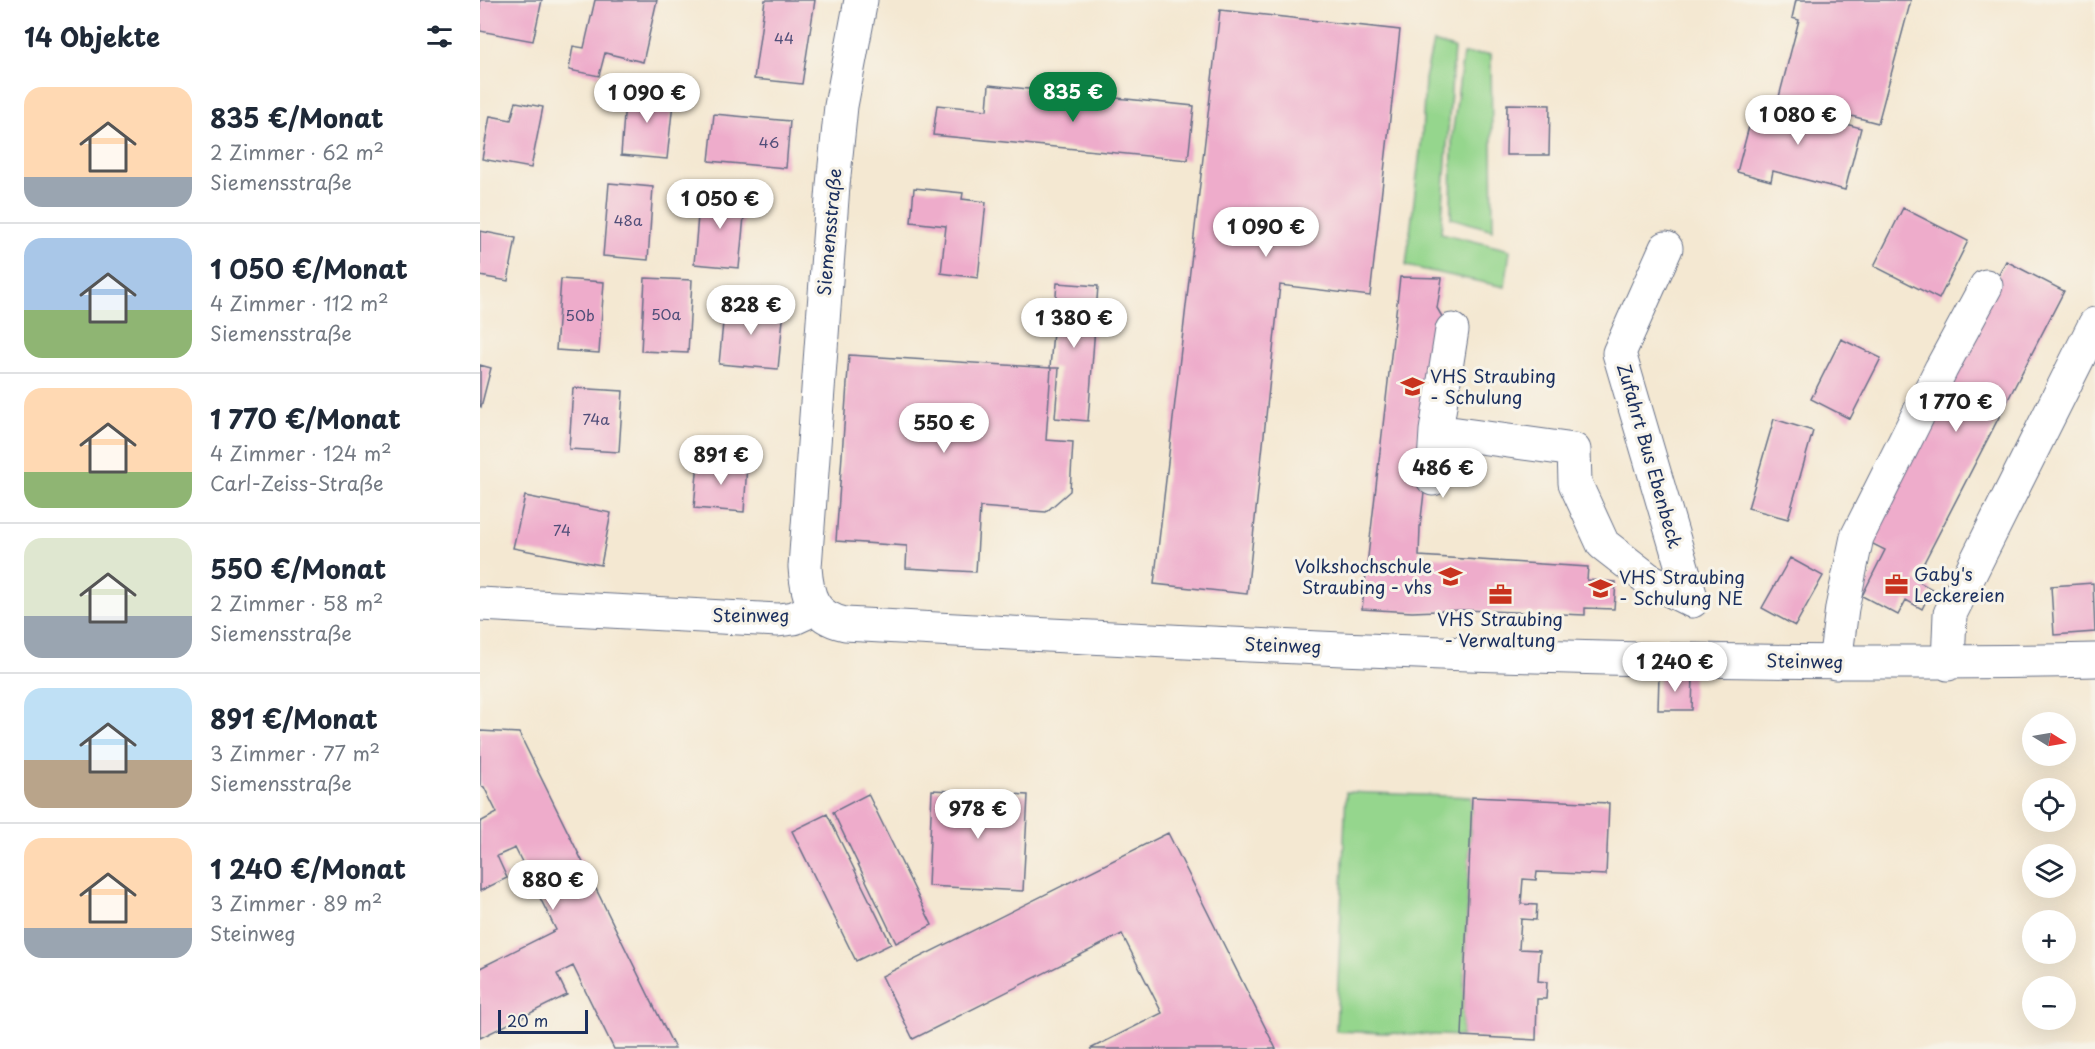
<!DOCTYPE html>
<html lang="de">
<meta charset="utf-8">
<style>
:root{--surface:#fff;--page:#f2f2f3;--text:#1f2937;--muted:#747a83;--line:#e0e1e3;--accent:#0b8043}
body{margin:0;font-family:"Playpen Sans",sans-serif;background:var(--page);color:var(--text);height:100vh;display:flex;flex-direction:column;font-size:22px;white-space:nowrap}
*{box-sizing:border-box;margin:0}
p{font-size:20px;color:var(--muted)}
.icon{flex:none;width:33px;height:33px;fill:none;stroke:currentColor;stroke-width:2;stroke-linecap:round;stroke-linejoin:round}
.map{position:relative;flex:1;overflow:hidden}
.details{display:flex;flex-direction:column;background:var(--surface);width:480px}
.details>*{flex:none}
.needle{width:39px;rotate:101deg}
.controls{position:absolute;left:1542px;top:712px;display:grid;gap:12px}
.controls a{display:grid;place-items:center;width:54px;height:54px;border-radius:50%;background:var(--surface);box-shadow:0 6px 24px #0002;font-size:30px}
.scale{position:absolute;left:18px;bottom:15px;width:90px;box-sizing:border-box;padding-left:6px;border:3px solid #1b2f5e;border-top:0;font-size:16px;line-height:21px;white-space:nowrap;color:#1b2f5e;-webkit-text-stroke:4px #f7f3e8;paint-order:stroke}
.price{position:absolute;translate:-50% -51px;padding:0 14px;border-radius:21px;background:#fff;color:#222;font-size:20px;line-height:39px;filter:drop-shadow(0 2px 3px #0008)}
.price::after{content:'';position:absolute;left:50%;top:36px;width:18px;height:14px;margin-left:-9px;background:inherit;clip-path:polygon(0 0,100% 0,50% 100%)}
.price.active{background:var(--accent);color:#fff}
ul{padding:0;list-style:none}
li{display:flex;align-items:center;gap:18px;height:150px;padding:0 24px}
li+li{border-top:2px solid var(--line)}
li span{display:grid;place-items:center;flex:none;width:168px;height:120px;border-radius:18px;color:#555}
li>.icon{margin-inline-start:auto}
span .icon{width:72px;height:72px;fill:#fffc;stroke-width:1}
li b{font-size:26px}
h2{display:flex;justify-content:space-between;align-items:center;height:72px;padding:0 24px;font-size:26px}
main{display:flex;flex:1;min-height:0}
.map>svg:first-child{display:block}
.green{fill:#95d68d;stroke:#588276;stroke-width:1.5}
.building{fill:#eeaccb}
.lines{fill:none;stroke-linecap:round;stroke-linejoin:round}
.minor-casing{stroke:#677087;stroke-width:35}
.minor{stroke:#fff;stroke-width:33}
.labels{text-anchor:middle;stroke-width:6;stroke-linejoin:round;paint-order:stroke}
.number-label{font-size:15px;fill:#504e79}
.street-label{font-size:18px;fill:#1b2f5e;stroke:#f7f3e8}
.poi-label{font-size:18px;fill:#1b2f5e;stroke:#f7f3e8;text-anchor:start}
</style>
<main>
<section class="details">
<h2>14 Objekte<svg class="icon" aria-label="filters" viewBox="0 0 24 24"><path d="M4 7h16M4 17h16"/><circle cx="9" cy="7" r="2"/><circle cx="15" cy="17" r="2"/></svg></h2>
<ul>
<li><span style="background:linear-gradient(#ffd9b3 75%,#9aa5b1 0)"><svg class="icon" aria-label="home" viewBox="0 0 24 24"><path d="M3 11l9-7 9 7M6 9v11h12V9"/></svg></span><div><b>835 €/Monat</b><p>2 Zimmer · 62 m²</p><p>Siemensstraße</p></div></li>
<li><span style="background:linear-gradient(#a9c7e8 60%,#8fb573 0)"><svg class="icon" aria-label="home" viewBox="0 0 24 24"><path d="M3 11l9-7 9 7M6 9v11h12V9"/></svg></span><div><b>1 050 €/Monat</b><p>4 Zimmer · 112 m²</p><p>Siemensstraße</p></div></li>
<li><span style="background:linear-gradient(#ffd9b3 70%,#8fb573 0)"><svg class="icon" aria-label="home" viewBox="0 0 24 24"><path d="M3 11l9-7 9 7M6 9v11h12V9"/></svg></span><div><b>1 770 €/Monat</b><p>4 Zimmer · 124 m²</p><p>Carl-Zeiss-Straße</p></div></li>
<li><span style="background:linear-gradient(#dfe7d0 65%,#9aa5b1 0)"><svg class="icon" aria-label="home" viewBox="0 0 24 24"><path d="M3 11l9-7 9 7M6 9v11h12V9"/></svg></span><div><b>550 €/Monat</b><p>2 Zimmer · 58 m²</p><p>Siemensstraße</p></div></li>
<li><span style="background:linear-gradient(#bfe0f5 60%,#b9a48a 0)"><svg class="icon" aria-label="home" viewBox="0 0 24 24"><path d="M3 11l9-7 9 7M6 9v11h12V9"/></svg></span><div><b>891 €/Monat</b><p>3 Zimmer · 77 m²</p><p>Siemensstraße</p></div></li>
<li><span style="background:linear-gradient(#ffd9b3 75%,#9aa5b1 0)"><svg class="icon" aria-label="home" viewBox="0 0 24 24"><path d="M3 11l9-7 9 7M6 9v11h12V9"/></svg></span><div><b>1 240 €/Monat</b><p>3 Zimmer · 89 m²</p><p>Steinweg</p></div></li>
</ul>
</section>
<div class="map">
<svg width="1615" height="1049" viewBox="0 0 1615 1049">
<rect width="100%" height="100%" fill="#f7f3e8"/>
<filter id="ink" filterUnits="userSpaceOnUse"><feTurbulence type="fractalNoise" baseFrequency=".0167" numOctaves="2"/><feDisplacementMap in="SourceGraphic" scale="12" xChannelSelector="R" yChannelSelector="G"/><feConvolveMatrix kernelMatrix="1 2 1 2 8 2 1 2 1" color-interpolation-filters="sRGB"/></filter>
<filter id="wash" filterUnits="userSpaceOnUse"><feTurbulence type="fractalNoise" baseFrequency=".008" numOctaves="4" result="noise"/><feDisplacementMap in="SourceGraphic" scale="24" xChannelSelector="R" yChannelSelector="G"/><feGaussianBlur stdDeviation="1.35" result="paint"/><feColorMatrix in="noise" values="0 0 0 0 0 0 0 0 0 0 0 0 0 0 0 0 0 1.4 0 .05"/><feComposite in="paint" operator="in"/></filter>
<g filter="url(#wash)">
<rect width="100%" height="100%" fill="#f4e8d2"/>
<path class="green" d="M 953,42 L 974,48 L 961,233 L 1030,250 L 1025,287 L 926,266 L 942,135 L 945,79 Z
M 983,54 L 1011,54 L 1013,230 L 971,218 L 972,137 Z
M 866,792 L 992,797 L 982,1036 L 856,1031 Z"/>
<g id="blocks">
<path class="building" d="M 0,0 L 62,0 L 53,41 L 0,31 Z
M 115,0 L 177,0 L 163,62 L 125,53 L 119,76 L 89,70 L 93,46 L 104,48 Z
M 285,0 L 335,0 L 322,84 L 274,79 Z
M 1316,0 L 1431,0 L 1398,123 L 1299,97 L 1319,20 L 1312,18 Z
M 740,10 L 920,30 L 890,296 L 800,285 L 767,594 L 674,584 Z
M 509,85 L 714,106 L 708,160 L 453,135 L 457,105 L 507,110 Z
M 146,88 L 194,93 L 187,159 L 141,155 Z
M 1276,100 L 1381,128 L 1365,190 L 1293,171 L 1291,181 L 1257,172 Z
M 36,102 L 63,107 L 51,168 L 2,159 L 10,116 L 31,120 Z
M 1027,104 L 1070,105 L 1069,155 L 1026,155 Z
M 234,114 L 310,121 L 306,168 L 229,161 Z
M 129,183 L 173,187 L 168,260 L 123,256 Z
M 434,188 L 483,193 L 482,199 L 506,202 L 498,278 L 461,273 L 466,226 L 431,222 Z
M 220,192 L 266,196 L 259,268 L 214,264 Z
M 1423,208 L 1488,241 L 1459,299 L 1394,266 Z
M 0,231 L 36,238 L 28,281 L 0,276 Z
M 1526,261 L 1584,291 L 1435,580 L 1452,589 L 1442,609 L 1426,600 L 1418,615 L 1382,596 L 1405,550 L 1383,539 Z
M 920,277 L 962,278 L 957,308 L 964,320 L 940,527 L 939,556 L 1108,567 L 1107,580 L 1136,582 L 1134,609 L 1105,608 L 1105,615 L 983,610 L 932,612 L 882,609 Z
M 165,278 L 212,280 L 208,353 L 161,351 Z
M 81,279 L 124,282 L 119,353 L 76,350 Z
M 577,283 L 618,286 L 608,421 L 575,418 L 579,368 L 570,368 Z
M 245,302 L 304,309 L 298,369 L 239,364 Z
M 1361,339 L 1401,358 L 1370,419 L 1331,399 Z
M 369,355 L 571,368 L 566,440 L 593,442 L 590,491 L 566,512 L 500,507 L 496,572 L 426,568 L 427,546 L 356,541 Z
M 0,365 L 11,368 L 1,407 L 0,406 Z
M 93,388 L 143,391 L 139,452 L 89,449 Z
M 1294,419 L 1333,431 L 1308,519 L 1268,508 Z
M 218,461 L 267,464 L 264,512 L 214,508 Z
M 45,496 L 131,513 L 121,565 L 33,548 Z
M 1310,558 L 1343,576 L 1315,626 L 1282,608 Z
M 1613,583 L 1615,632 L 1574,635 L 1571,586 Z
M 1179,675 L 1213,676 L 1212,710 L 1178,710 Z
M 0,731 L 39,733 L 195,1049 L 134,1049 L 93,966 L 77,974 L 87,995 L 0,1038 L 0,968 L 76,930 L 35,848 L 17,856 L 27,878 L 0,891 L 0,822 L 17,813 L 4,787 L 0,786 Z
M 452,790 L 548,795 L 543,891 L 448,886 Z
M 388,794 L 452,925 L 416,943 L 353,812 Z
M 992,797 L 1129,803 L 1126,875 L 1057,872 L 1056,880 L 1043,879 L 1041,904 L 1057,905 L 1056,920 L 1041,919 L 1039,949 L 1060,950 L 1058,981 L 1067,982 L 1066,999 L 1057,999 L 1056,1040 L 982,1036 Z
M 347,814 L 411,944 L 376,961 L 312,831 Z
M 688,833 L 796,1049 L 610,1049 L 682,1013 L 642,934 L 433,1039 L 402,976 Z"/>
</g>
</g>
<g filter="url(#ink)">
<use href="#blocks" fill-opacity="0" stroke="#677087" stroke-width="1.5"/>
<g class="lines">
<defs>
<path id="minor" d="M 381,0 L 361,106 L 353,185 L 325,567 C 327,597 333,617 365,624 C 781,647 1198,669 1615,660
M 1186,248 L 1139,353 L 1212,601
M 972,330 L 956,431 L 1094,450 L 1095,483 L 1123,544 L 1168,579 L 1212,601
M 953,479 L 956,431
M 0,604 L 298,620 L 314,618 L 336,608
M 1355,663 L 1362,608 L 1377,537 L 1461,369 L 1506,286
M 1468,664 L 1470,614 L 1615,324"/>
</defs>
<use href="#minor" class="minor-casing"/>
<use href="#minor" class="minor"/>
</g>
</g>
<defs>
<symbol id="school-bare" viewBox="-9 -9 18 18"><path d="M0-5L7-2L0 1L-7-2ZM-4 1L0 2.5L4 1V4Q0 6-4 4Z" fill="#c8321e" stroke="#f7f3e8" stroke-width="2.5" paint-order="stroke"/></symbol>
<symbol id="university-bare" viewBox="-9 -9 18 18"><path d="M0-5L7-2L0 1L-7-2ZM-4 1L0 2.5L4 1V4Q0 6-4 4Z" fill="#c8321e" stroke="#f7f3e8" stroke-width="2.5" paint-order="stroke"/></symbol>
<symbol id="office-bare" viewBox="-9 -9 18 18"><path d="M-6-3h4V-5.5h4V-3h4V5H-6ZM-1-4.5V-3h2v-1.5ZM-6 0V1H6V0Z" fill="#c8321e" stroke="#f7f3e8" stroke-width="2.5" paint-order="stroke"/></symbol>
</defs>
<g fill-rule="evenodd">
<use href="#school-bare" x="916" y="370" width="33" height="33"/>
<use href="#university-bare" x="954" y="560" width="33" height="33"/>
<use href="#office-bare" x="1400" y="568" width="33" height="33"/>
<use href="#university-bare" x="1104" y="572" width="33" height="33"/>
<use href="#office-bare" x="1004" y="578" width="33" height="33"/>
</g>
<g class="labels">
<g class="number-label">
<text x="304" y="44">44</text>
<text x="289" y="148">46</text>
<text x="148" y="226">48a</text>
<text x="186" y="320">50a</text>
<text x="100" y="321">50b</text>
<text x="116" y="425">74a</text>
<text x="82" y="536">74</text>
</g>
<g class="street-label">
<text transform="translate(350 232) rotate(-85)" y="6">Siemensstraße</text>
<text transform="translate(1169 456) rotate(74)" y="6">Zufahrt Bus Ebenbeck</text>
<text x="271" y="622">Steinweg</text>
<text transform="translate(803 646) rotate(2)" y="6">Steinweg</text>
<text transform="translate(1325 662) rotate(1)" y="6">Steinweg</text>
</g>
<g class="poi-label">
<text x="950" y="383">VHS Straubing<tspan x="950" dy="21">- Schulung</tspan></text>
<text x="952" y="573" text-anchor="end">Volkshochschule<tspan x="952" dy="21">Straubing - vhs</tspan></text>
<text x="1434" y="581">Gaby's<tspan x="1434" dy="21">Leckereien</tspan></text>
<text x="1139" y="584">VHS Straubing<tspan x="1139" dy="21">- Schulung NE</tspan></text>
<text x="1020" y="626" text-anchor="middle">VHS Straubing<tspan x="1020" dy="21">- Verwaltung</tspan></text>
</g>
</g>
</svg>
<div class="controls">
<a><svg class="needle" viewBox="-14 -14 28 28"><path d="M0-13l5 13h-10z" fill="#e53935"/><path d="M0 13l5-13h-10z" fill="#747a83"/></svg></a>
<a><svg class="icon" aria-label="locate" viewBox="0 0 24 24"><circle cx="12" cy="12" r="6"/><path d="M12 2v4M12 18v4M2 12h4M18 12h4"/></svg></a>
<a><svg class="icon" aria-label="layers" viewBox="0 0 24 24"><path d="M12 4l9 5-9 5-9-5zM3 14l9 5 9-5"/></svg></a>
<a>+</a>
<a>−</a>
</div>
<div class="scale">20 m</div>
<b class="price active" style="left:593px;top:123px">835 €</b>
<b class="price" style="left:167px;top:124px">1 090 €</b>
<b class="price" style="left:1318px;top:146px">1 080 €</b>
<b class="price" style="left:240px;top:230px">1 050 €</b>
<b class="price" style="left:786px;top:258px">1 090 €</b>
<b class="price" style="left:271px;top:336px">828 €</b>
<b class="price" style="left:594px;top:349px">1 380 €</b>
<b class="price" style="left:1476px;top:433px">1 770 €</b>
<b class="price" style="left:464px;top:454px">550 €</b>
<b class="price" style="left:241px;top:486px">891 €</b>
<b class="price" style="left:963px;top:499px">486 €</b>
<b class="price" style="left:1195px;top:693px">1 240 €</b>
<b class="price" style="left:498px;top:840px">978 €</b>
<b class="price" style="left:73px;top:911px">880 €</b>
</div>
</main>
